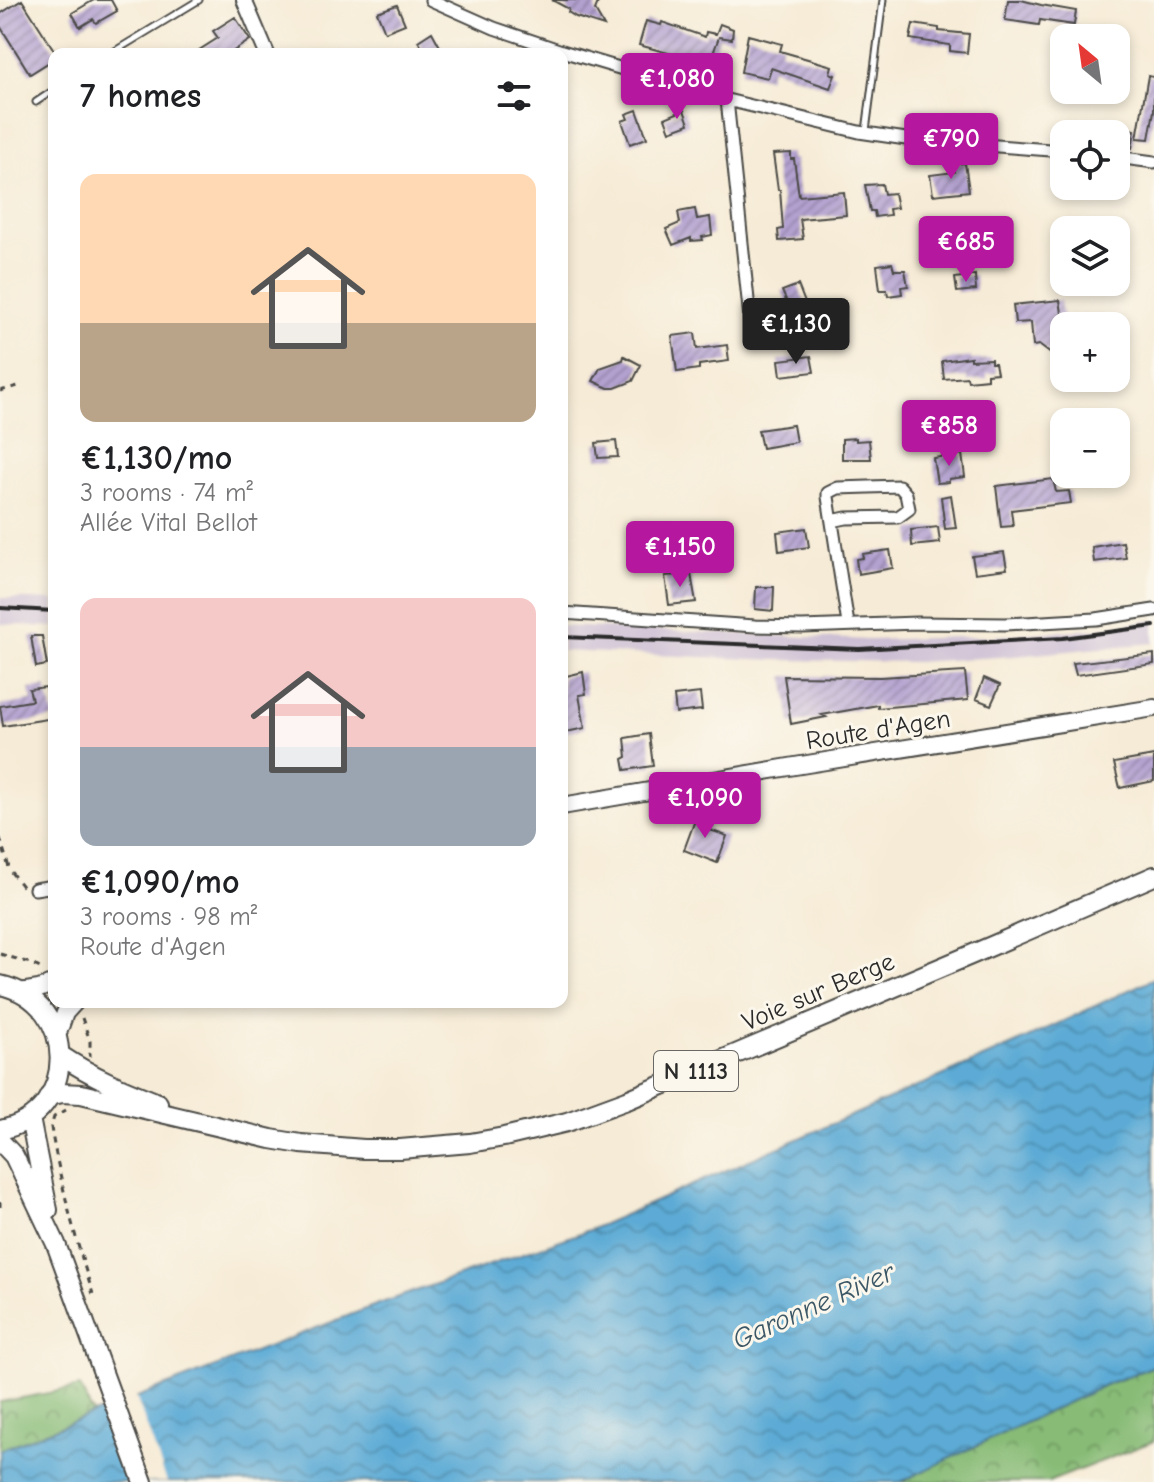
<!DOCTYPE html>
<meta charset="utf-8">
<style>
:root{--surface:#fff;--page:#f2f2f2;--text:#202124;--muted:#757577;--accent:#b5179e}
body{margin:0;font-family:"Comic Neue",sans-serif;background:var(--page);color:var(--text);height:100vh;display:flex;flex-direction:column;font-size:30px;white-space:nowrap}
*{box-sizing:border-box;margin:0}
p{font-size:26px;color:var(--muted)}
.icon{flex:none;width:44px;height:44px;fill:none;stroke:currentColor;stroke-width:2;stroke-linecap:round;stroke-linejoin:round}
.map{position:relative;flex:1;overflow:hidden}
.sheet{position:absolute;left:48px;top:48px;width:520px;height:960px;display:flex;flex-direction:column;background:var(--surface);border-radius:16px;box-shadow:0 4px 12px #0003}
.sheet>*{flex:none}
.needle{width:52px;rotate:331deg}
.fabs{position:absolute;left:1050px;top:24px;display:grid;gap:16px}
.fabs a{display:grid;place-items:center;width:80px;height:80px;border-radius:16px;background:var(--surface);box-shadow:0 4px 12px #0003;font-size:40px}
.price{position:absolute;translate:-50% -68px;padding:0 18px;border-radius:8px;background:var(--accent);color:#fff;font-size:26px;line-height:52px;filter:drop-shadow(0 2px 4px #0008)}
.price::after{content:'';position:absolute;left:50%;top:48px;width:24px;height:18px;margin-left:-12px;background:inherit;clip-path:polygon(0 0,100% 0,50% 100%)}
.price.selected{background:#222;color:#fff}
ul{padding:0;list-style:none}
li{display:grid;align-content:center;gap:16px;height:424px;padding:0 32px}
li span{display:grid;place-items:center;height:248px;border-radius:16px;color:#555}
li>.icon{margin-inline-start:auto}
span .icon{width:144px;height:144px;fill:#fffc;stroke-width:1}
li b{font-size:34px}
h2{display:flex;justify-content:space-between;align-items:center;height:96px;padding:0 32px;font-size:34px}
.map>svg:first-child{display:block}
.industrial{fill:#ccbed4}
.forest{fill:url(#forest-crowns);stroke:#597350;stroke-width:2}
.water{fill:url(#water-waves);stroke:#446a80;stroke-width:2}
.pier{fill:#f6ebd6}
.building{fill:url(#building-hatch)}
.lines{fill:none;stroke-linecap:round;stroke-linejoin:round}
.service-casing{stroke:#494845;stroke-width:9}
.minor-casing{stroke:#494845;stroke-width:15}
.tertiary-casing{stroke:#494845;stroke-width:18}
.secondary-casing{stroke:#494845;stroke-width:20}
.primary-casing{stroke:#494845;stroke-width:22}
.path{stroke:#494845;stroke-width:3;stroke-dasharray:6 6;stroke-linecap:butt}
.service{stroke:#fff;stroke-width:5}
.minor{stroke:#fff;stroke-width:11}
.tertiary{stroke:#fff;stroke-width:14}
.secondary{stroke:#fff;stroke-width:16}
.primary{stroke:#fff;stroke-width:18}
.rail{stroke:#2b2b2b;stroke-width:4}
.labels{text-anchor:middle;stroke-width:6;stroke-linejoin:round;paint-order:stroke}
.shield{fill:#fbf7ec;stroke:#696865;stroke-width:2}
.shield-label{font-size:24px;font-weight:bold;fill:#2b2b2b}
.street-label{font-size:26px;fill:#2b2b2b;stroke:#fbf7ec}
.water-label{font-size:28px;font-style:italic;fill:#3c5766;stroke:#fbf7ec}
</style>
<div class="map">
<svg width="1154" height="1482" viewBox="0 0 1154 1482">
<defs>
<pattern id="forest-crowns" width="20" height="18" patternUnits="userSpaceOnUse" patternTransform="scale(2)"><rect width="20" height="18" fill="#87bb76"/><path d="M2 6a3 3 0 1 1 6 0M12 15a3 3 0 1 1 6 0" fill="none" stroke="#6f9861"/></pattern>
<pattern id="water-waves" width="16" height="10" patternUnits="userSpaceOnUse" patternTransform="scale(2)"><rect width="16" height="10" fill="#5caad5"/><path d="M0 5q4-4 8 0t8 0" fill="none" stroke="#4c8bad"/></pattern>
<pattern id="building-hatch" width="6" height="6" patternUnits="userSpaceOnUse" patternTransform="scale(2)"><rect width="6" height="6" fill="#b3a1d0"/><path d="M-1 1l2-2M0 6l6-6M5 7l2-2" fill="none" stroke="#9283a9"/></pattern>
</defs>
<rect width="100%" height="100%" fill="#fbf7ec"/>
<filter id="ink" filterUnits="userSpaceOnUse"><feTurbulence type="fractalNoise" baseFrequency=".0125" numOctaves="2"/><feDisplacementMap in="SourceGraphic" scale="16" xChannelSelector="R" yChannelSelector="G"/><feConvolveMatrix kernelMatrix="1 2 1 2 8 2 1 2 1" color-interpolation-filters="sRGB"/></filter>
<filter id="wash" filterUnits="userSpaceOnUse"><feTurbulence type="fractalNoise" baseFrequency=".006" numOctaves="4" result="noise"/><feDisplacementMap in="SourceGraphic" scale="32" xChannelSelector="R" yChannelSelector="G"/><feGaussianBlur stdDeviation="1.8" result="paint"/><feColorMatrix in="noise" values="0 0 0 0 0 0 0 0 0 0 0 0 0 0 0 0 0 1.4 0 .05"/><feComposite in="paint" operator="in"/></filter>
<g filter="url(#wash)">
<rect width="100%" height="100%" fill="#f6ebd6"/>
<path class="industrial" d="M 0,598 L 54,600 L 54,627 L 0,624 Z
M 1154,620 L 1154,643 L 1014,656 L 916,662 L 775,660 L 562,651 L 562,626 L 871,640 L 992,636 L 1095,629 Z"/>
<path class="forest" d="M 1154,1366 L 1154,1441 L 1048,1482 L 900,1482 L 1107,1384 Z
M 80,1387 L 93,1414 L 0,1450 L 0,1402 Z"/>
<path class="water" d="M 1154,978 L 1154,1366 L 1107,1384 L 900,1482 L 0,1482 L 0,1450 L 376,1305 L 592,1229 L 1015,1044 Z"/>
<path class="pier" d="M 135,1394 L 167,1482 L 130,1482 L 102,1406 Z"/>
<g id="blocks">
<path class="building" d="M 22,0 L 54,50 L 54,59 L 30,74 L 0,26 L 0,14 Z
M 94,0 L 111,0 L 117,11 L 96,23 L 93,19 L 80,27 L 72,13 Z
M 552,0 L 599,0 L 595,10 L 604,26 L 576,17 L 568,12 L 569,9 Z
M 1008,0 L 1021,0 L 1041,5 L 1076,11 L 1074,25 L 1040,20 L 1039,25 L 1005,20 Z
M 397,5 L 405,24 L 385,32 L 377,12 Z
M 235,17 L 250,40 L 229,54 L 193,54 L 218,38 L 213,31 Z
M 646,21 L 661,25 L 662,22 L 705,37 L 706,32 L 716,34 L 720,24 L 733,29 L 732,39 L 719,37 L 711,59 L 683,57 L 639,45 Z
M 913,24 L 939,28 L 939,31 L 969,34 L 967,53 L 950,51 L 950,45 L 910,39 Z
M 432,32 L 444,54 L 426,54 L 418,41 Z
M 748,35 L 782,44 L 780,51 L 832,66 L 830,73 L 835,75 L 830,88 L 771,68 L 768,78 L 741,72 Z
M 1148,76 L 1154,77 L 1154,111 L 1149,139 L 1137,138 Z
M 637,110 L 647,138 L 630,144 L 622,121 L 628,119 L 626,114 Z
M 684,110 L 689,124 L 670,131 L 665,118 Z
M 1116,126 L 1135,130 L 1132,148 L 1116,145 Z
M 791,153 L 791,159 L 794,159 L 799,196 L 844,192 L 846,215 L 800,219 L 803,239 L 779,241 L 778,230 L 783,229 L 780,190 L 778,190 L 773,154 Z
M 965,163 L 969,191 L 933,195 L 930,175 L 955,172 L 954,164 Z
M 882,184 L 884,194 L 894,193 L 897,208 L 889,209 L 890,215 L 875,217 L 874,211 L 870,211 L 865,185 Z
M 695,209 L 697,219 L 710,217 L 712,235 L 702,237 L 703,240 L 691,241 L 691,238 L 673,245 L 666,229 L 680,223 L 678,212 Z
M 892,263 L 894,270 L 905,270 L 908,286 L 901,287 L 902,294 L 888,296 L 887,290 L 880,290 L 877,265 Z
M 975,275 L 976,290 L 957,292 L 955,278 Z
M 798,285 L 809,313 L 791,320 L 783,302 L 786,300 L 782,291 Z
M 1060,300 L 1064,326 L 1064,342 L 1056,343 L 1057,350 L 1051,354 L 1039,345 L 1033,346 L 1031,322 L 1015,323 L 1013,305 Z
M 695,333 L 697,349 L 727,345 L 729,361 L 699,365 L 699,369 L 677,372 L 672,336 Z
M 624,356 L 641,365 L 633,381 L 615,388 L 608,388 L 593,381 L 600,368 L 623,360 Z
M 811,356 L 814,372 L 781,376 L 779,360 Z
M 971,357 L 971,360 L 991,359 L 991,363 L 995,363 L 997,373 L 987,374 L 987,379 L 968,381 L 967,377 L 944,379 L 942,361 Z
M 793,425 L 796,442 L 762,448 L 758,430 Z
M 856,438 L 856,441 L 869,440 L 871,459 L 842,459 L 842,439 Z
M 616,441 L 618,457 L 598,458 L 596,443 Z
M 962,454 L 965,477 L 949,479 L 949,482 L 937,483 L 933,458 Z
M 1053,479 L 1056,492 L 1069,491 L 1071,503 L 1011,510 L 1013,526 L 1001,527 L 996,486 Z
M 951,495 L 956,528 L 945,529 L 941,497 Z
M 938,527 L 940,543 L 912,546 L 911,530 Z
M 806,528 L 809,547 L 779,551 L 777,532 Z
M 1123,542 L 1126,558 L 1094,562 L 1092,547 Z
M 890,550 L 893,568 L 858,574 L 856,559 L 863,558 L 862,554 Z
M 1004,552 L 1007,569 L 975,573 L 972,556 Z
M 691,574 L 696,602 L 669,605 L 665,576 Z
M 756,587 L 774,587 L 773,611 L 755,609 Z
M 31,636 L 42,636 L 47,665 L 36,667 Z
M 1154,654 L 1154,664 L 1076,675 L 1073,663 Z
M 583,672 L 586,694 L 579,695 L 585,728 L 566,732 L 562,713 L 562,677 Z
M 965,672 L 968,700 L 878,708 L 878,705 L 822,715 L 826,717 L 791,724 L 784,676 L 880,677 Z
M 984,678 L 1000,685 L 991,705 L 976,699 Z
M 46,687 L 54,718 L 3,726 L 0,706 L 30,701 L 32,700 L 29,689 Z
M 700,693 L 702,710 L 676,713 L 674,696 Z
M 649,734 L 653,766 L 625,770 L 623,759 L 627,757 L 625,738 Z
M 1154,756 L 1154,781 L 1120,788 L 1114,763 Z
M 698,812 L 712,817 L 707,829 L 727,836 L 717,863 L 684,850 Z"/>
</g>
</g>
<g filter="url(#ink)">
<use href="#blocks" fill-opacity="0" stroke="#494845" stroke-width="2"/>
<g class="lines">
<defs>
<path id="service" d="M 110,54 L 199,0
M 36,102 L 54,90
M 866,131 L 883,0"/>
<path id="minor" d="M 431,0 L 494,28 L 562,51 L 727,100 L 859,132 L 906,139 L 1064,151
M 727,100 L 752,338
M 1116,157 L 1154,162
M 832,521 L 846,518 L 898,517 L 909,509 L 906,494 L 899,486 L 838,488 L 828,493 L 828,497 L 848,624
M 562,613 L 755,626 L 802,627 L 917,623 L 1006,624 L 1096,619 L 1154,610
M 35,889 L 54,886"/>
<path id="tertiary" d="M 244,0 L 267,54"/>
<path id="secondary" d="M 562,806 L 795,766 L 1154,708
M 20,992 L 39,989 L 54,983
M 57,1036 L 65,1013 L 75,1002"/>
<path id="primary" d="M 0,985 C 79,1002 80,1115 0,1130
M 60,1055 C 93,1077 122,1089 158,1103
M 49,1096 L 62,1093 L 81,1094 L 271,1139 L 301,1144 L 364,1149 L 400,1149 L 470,1143 L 504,1137 L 567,1122 L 627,1100 L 973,954 L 1154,876
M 30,1118 L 48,1210
M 0,1141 L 14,1156 L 56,1244 L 143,1482"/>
</defs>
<use href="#service" class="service-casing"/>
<use href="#minor" class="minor-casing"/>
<use href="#tertiary" class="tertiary-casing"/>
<use href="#secondary" class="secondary-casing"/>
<use href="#primary" class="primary-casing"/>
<path class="path" d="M 0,391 L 18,386
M 0,838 L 10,871 L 24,889
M 0,954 L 30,963 L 44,970
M 82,1018 L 90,1041 L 90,1057
M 66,1110 L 54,1117 L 51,1127 L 52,1134 C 62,1189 76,1241 93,1294
M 0,1202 L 0,1207"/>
<use href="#service" class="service"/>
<use href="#minor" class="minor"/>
<use href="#tertiary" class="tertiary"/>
<use href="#secondary" class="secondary"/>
<use href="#primary" class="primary"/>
<path class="rail" d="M 0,608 L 54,611
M 562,637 L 859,649 L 1063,638 L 1154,626"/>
</g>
</g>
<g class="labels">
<rect class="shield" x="654" y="1051" width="84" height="40" rx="6"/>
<g class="shield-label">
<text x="696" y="1079">N 1113</text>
</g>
<g class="street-label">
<text transform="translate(878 729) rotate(-9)" y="9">Route d'Agen</text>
<text transform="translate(818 991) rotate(-23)" y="9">Voie sur Berge</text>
</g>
<g class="water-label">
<text transform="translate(813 1305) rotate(-24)" y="10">Garonne River</text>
</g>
</g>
</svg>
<div class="fabs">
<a><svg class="needle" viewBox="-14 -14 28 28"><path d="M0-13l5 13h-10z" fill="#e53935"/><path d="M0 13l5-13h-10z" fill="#757577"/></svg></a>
<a><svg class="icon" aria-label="locate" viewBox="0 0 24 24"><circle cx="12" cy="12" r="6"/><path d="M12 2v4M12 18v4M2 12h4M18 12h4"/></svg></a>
<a><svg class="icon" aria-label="layers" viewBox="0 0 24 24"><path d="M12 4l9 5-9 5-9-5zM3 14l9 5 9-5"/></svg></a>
<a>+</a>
<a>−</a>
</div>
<b class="price" style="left:677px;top:121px">€1,080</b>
<b class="price" style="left:951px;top:181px">€790</b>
<b class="price" style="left:966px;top:284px">€685</b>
<b class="price selected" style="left:796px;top:366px">€1,130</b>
<b class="price" style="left:949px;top:468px">€858</b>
<b class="price" style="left:680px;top:589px">€1,150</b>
<b class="price" style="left:705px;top:840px">€1,090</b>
<section class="sheet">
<h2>7 homes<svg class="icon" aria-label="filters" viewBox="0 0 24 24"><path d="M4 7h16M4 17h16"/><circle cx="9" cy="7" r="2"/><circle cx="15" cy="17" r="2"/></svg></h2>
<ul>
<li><span style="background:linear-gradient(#ffd9b3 60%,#b9a48a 0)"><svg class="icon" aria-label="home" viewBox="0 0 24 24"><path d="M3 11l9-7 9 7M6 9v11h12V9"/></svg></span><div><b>€1,130/mo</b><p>3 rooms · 74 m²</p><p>Allée Vital Bellot</p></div></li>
<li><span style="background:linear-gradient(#f6c9c9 60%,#9aa5b1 0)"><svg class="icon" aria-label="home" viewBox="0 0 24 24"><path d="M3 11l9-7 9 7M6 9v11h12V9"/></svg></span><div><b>€1,090/mo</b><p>3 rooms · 98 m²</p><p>Route d'Agen</p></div></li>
</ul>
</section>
</div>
